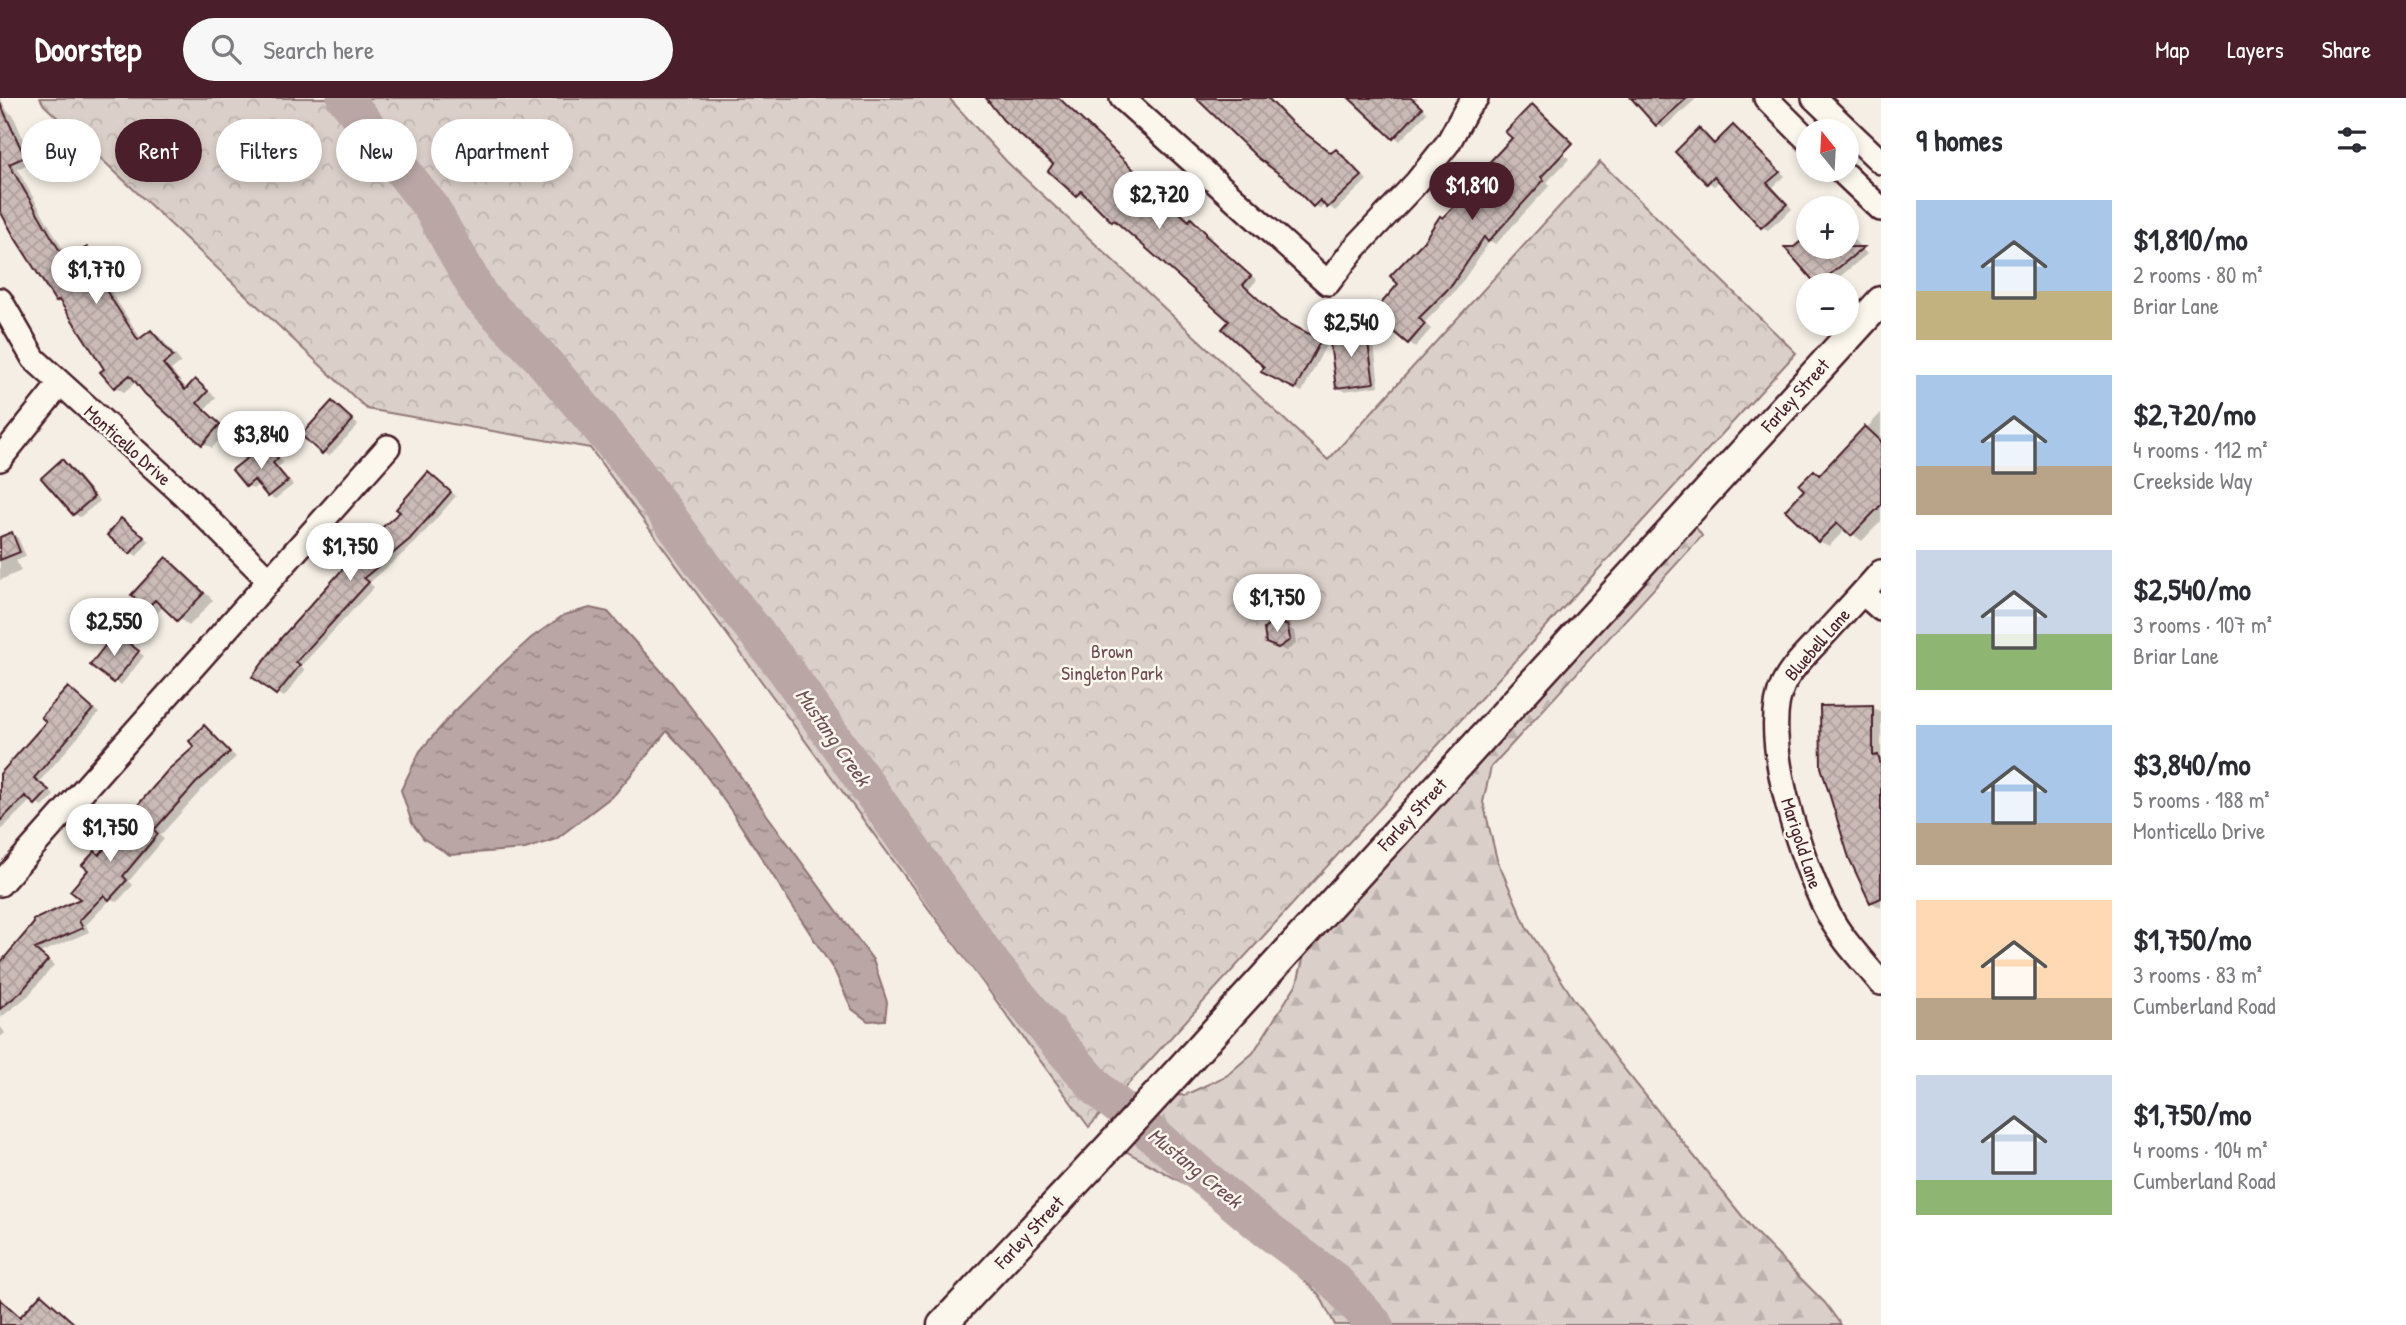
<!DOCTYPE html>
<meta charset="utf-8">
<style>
:root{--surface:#fff;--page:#f7f7f7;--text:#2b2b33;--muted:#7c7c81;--accent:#4a1f2b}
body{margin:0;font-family:"Patrick Hand",sans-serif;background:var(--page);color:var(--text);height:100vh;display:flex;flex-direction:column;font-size:26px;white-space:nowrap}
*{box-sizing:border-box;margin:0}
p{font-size:23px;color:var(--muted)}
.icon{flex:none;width:38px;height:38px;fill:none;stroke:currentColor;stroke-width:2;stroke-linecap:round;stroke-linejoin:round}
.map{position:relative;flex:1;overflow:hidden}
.side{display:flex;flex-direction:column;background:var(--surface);width:525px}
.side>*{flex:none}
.banner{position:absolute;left:21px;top:21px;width:665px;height:63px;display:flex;gap:14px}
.needle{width:46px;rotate:342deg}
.tools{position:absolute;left:1796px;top:21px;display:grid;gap:14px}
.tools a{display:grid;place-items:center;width:63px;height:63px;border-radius:50%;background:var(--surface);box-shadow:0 4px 10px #0003;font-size:35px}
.price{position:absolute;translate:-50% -60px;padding:0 16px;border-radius:24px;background:#fff;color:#222;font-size:23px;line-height:46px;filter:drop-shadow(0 2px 4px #0008)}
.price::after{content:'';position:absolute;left:50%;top:42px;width:21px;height:16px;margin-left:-10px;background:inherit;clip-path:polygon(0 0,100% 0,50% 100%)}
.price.active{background:var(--accent);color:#fff}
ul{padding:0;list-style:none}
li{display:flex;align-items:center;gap:21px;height:175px;padding:0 35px}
li span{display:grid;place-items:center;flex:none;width:196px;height:140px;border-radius:0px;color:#555}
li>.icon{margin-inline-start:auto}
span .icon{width:84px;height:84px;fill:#fffc;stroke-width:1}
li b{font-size:30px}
h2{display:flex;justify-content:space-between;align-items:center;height:84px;padding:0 35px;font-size:30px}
.pill{padding:0 24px;border-radius:32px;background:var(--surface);box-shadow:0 4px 10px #0003;font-size:24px;line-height:63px}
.pill.active{background:var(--accent);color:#fff}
header{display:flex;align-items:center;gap:42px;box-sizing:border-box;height:98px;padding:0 35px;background:var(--accent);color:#fff}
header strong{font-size:33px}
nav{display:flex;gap:38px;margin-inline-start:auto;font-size:24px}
.search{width:490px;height:63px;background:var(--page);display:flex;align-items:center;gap:18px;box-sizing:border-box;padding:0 24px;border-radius:38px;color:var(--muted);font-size:26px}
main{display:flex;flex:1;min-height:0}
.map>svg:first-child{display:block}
.forest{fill:url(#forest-firs);stroke:#92787a;stroke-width:2}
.park{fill:url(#park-crowns);stroke:#92787a;stroke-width:2}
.water{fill:url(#water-ripples);stroke:#8d7174;stroke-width:2}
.shadow{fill:#0003}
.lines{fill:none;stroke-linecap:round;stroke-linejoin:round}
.river{stroke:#baa7a5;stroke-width:37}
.building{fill:url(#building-cross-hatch);stroke:#4a1f2b;stroke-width:2}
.minor-casing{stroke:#4a1f2b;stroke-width:28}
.tertiary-casing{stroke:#4a1f2b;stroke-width:33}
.minor{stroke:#fbf7ec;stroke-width:23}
.tertiary{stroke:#fbf7ec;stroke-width:28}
.labels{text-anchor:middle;stroke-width:5;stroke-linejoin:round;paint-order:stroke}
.street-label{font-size:19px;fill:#4a1f2b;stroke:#fbf7ec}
.park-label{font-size:19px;fill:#6e4b52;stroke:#fbf7ec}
.water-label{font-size:21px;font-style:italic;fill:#714f56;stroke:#fbf7ec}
</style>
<header>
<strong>Doorstep</strong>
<div class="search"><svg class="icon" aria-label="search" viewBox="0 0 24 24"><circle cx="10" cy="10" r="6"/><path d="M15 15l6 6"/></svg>Search here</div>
<nav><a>Map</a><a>Layers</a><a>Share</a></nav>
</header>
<main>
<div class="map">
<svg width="1881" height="1227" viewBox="0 0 1881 1227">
<defs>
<pattern id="forest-firs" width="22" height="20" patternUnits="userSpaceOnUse" patternTransform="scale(1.75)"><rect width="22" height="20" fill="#dbd0c9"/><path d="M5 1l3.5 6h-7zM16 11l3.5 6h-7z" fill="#bdb2ad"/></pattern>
<pattern id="park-crowns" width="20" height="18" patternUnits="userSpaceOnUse" patternTransform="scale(1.75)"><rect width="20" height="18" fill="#dbd0c9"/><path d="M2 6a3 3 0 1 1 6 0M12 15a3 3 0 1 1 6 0" fill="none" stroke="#bdb2ad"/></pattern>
<pattern id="water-ripples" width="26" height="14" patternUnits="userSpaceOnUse" patternTransform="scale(1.75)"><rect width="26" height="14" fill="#baa7a5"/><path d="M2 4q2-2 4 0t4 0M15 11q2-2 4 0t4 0" fill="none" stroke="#998787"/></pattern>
<pattern id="building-cross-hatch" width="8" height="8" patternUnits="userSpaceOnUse" patternTransform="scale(1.75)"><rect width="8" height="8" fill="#cabbb6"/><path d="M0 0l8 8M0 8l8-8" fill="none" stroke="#afa09d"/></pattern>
</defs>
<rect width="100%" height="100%" fill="#f4eee4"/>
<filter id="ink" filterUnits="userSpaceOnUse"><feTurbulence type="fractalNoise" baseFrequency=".0143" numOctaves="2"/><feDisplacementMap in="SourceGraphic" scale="14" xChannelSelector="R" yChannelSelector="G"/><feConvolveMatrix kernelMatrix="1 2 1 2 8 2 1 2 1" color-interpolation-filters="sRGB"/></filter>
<g filter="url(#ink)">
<path class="forest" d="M 1693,425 L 1702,438 L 1491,669 L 1483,704 L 1497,762 L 1526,828 L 1573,900 L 1617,962 L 1754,1133 L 1825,1205 L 1841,1227 L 1335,1227 L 1320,1198 L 1284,1163 L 1265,1122 L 1203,1096 L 1122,1051 L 1149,1027 L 1167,998 L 1185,997 L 1226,978 L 1253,955 L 1297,885 L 1308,842 Z"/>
<path class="park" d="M 40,0 L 949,0 L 1007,64 L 1328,362 L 1600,64 L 1796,255 L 1089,1029 L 590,350 L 367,311 L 44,7 Z"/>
<path class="water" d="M 590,510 L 608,514 L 672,585 L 715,641 L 767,717 L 873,862 L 887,904 L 885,922 L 868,923 L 852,911 L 835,874 L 730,711 L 697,665 L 667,633 L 615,696 L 556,741 L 525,751 L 450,757 L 424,741 L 412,725 L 401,692 L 420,653 L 453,615 L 494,574 L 531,540 L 564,517 Z"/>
<path class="shadow" d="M 0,0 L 8,14 L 13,17 L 33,64 L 17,71 L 69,162 L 87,151 L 96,156 L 103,168 L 97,172 L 142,242 L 151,234 L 160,239 L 181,264 L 171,272 L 187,291 L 195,283 L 216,299 L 205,311 L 228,332 L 212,350 L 203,345 L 137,283 L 124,294 L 115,289 L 106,271 L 63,206 L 57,202 L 0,109 Z
M 987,0 L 1061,1 L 1164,100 L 1190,124 L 1198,126 L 1212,140 L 1210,141 L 1257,182 L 1248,192 L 1286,226 L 1326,247 L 1302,294 L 1270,277 L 1266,269 L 1231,223 L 1113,122 L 1088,96 L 1084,100 L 1077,97 L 1050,73 L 1056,66 Z
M 1199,0 L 1267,0 L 1297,29 L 1332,57 L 1336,53 L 1343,56 L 1367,82 L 1335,113 L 1326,106 L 1320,111 Z
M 1352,0 L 1418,0 L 1415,3 L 1427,15 L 1400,43 Z
M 1633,0 L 1697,0 L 1663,30 L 1657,26 Z
M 1533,9 L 1561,33 L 1552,44 L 1569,61 L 1547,84 L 1550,87 L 1496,146 L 1490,143 L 1458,190 L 1424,225 L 1431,231 L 1415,249 L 1375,216 L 1401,186 L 1444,122 L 1487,76 L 1514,40 Z
M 1733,29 L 1785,78 L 1773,89 L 1792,111 L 1768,132 L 1762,129 L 1720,82 L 1714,88 L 1708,84 L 1699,33 L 1716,47 Z
M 1846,134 L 1867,156 L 1830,187 L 1820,187 L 1791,154 L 1808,149 L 1846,149 Z
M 1366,234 L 1373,238 L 1379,288 L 1344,293 L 1338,289 Z
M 333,305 L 358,327 L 329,358 L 323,355 Z
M 1881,315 L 1881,423 L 1862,443 L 1846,431 L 1829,448 L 1819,443 L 1821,378 Z
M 266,348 L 272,351 L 283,365 L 278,369 L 293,387 L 275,401 L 269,398 L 259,386 L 253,391 L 247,387 Z
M 62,363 L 69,367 L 100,403 L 80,419 L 74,416 Z
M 435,380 L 456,398 L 416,444 L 369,485 L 374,489 L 301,568 L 305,572 L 284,599 L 255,579 Z
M 122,422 L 149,443 L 137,458 L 131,454 Z
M 12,436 L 18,440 L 26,458 L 16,462 L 21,473 L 0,482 L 0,441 Z
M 166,461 L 176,467 L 213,502 L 189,528 L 164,508 L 157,515 L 147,509 Z
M 1287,529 L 1294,533 L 1296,546 L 1286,553 L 1275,548 Z
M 122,541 L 144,558 L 121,587 L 115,583 Z
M 69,591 L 99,615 L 39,684 L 54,697 L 43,709 L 32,701 L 0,733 L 0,683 L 49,624 Z
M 1872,609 L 1881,614 L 1881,810 L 1871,804 Z
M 204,630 L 236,659 L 204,689 L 160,738 L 164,741 L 129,783 L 133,787 L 117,804 L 111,801 L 86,827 L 89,834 L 40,855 L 54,867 L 28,898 L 0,920 L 0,868 L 83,802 L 95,755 L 101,758 L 197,649 Z
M 0,928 L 5,935 L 0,939 Z"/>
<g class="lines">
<path class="river" d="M 345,0 L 431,109 L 480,198 L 539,258 L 628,363 L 710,476 L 785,571 L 993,867 L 1056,943 L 1100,993 L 1267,1132 L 1334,1182 L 1375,1227"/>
</g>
<path class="building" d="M 986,0 L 1059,0 L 1157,94 L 1189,123 L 1191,120 L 1206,135 L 1205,137 L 1251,178 L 1243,187 L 1280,221 L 1321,242 L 1295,291 L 1261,274 L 1264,269 L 1222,231 L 1229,223 L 1114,122 L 1112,124 L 1081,93 L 1076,98 L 1048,73 L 1053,66 L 1003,22 Z
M 1196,0 L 1268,0 L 1291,24 L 1331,55 L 1336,51 L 1362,78 L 1327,110 L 1320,102 L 1313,109 L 1287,82 L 1257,59 Z
M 1349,0 L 1411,0 L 1422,10 L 1393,41 Z
M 1631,0 L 1687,0 L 1656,28 Z
M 0,5 L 25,59 L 9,66 L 65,162 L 87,149 L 95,162 L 89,166 L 138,242 L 151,232 L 173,258 L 163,266 L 185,292 L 195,281 L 208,293 L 197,305 L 220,326 L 202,347 L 145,296 L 130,277 L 114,290 L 100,274 L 104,271 L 59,202 L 56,204 L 15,140 L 0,113 Z
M 1532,6 L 1573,45 L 1541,79 L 1544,82 L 1488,144 L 1484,139 L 1452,187 L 1419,220 L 1425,226 L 1408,246 L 1372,216 L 1398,186 L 1390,178 L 1423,144 L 1440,118 L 1443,120 L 1485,77 L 1481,73 L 1512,40 L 1505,34 Z
M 1733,27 L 1780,74 L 1767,85 L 1787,106 L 1761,130 L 1714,78 L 1707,86 L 1675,54 L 1699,30 L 1714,46 Z
M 1808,137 L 1808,149 L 1864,149 L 1817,187 L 1784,149 L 1794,149 Z
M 1366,232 L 1374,285 L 1336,290 L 1329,237 Z
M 332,303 L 353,322 L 322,356 L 301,337 Z
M 1865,328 L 1881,343 L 1881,407 L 1851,438 L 1837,425 L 1818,444 L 1785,412 L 1804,392 L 1799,387 L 1814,372 L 1819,377 Z
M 266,345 L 278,360 L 273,365 L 288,383 L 268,399 L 254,382 L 246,389 L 232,372 Z
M 62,361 L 94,399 L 73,417 L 41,380 Z
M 428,374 L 451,394 L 410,441 L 364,480 L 369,484 L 296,564 L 300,567 L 276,597 L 252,579 L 282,539 L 359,453 L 357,451 L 400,414 L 396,411 Z
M 121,420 L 144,439 L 130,456 L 107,437 Z
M 12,434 L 20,454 L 0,462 L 0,439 Z
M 166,459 L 204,495 L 177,523 L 155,502 L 146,511 L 131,497 Z
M 1275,522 L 1288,528 L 1290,542 L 1278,550 L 1266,545 L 1264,531 Z
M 115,535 L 139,553 L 114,585 L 90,567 Z
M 68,589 L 93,611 L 34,680 L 49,692 L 35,707 L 25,698 L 0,723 L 0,676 L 46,624 L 41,619 Z
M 1873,607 L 1873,658 L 1878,657 L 1881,667 L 1881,800 L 1870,805 L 1849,760 L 1821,669 L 1820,608 Z
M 204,627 L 230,654 L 196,685 L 154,732 L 158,736 L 123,778 L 127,782 L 109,802 L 104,797 L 79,823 L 83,830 L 35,851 L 48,862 L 21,894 L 0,911 L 0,865 L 34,825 L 33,822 L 80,801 L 70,793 L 88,772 L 82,767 L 95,753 L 99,757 L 139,709 L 138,707 L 168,672 L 194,649 L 189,643 Z
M 41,1196 L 76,1227 L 0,1227 L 0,1201 L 20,1219 Z"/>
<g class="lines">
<defs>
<path id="minor" d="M 1122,0 L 1328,185 L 1353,152 L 1417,84 L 1448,45 L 1467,10 L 1476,0
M 1766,0 L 1808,42
M 1814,0 L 1881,64
M 1840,72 L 1881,111
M 0,202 L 34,261 L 184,397 L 269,482
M 0,361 L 60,286
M 1881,474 C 1861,497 1840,519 1820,541 C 1807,555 1791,570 1783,587 C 1758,638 1803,769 1829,817 C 1842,842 1863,863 1881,885
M 1863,495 L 1881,511
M 0,786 L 388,349"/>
<path id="tertiary" d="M 942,1227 L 1111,1047 L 1881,203"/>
</defs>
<use href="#minor" class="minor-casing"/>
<use href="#tertiary" class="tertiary-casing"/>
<use href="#minor" class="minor"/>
<use href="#tertiary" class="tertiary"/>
</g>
</g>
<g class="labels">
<g class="street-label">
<text transform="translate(1795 297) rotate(-48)" y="7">Farley Street</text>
<text transform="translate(128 347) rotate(42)" y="7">Monticello Drive</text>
<text transform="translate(1817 546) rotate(-49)" y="7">Bluebell Lane</text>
<text transform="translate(1412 716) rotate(-47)" y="7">Farley Street</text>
<text transform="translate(1802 745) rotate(72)" y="7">Marigold Lane</text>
<text transform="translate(1029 1134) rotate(-47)" y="7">Farley Street</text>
</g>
<g class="park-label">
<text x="1112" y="560">Brown<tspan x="1112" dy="22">Singleton Park</tspan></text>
</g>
<g class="water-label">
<text transform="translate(833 639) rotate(55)" y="7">Mustang Creek</text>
<text transform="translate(1195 1070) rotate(39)" y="7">Mustang Creek</text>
</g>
</g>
</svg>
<div class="tools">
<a><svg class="needle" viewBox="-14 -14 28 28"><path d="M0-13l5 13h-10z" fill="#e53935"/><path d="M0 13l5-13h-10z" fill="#7c7c81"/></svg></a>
<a>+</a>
<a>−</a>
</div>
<b class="price active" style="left:1472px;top:124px">$1,810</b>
<b class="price" style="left:1159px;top:133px">$2,720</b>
<b class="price" style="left:96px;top:208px">$1,770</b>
<b class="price" style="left:1351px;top:261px">$2,540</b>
<b class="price" style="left:261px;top:373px">$3,840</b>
<b class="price" style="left:350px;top:485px">$1,750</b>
<b class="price" style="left:1277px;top:536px">$1,750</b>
<b class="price" style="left:114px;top:560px">$2,550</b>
<b class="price" style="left:110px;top:766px">$1,750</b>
<div class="banner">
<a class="pill">Buy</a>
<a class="pill active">Rent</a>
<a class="pill">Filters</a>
<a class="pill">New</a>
<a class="pill">Apartment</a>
</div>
</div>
<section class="side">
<h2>9 homes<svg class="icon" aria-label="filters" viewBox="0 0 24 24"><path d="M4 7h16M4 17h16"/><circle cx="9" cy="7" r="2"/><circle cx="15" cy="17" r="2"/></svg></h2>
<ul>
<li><span style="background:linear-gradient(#a9c7e8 65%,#c2b280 0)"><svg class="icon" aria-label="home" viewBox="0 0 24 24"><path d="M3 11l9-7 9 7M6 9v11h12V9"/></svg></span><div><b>$1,810/mo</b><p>2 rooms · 80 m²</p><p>Briar Lane</p></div></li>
<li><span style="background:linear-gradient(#a9c7e8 65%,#b9a48a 0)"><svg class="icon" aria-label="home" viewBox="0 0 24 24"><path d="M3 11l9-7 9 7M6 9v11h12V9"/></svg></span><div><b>$2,720/mo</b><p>4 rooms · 112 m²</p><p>Creekside Way</p></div></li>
<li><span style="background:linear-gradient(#c9d6e8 60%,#8fb573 0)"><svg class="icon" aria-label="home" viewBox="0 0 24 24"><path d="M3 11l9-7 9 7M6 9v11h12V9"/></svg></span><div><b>$2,540/mo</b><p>3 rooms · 107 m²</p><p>Briar Lane</p></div></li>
<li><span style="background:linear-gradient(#a9c7e8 70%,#b9a48a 0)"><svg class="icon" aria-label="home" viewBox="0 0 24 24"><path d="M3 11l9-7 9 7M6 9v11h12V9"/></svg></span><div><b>$3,840/mo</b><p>5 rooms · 188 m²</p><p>Monticello Drive</p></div></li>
<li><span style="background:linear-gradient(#ffd9b3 70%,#b9a48a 0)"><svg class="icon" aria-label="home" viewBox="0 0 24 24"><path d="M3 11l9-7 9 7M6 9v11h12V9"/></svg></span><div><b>$1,750/mo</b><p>3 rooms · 83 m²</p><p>Cumberland Road</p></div></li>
<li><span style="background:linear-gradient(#c9d6e8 75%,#8fb573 0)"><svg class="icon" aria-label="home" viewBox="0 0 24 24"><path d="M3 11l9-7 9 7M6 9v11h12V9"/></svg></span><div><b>$1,750/mo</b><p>4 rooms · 104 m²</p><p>Cumberland Road</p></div></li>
</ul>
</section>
</main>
